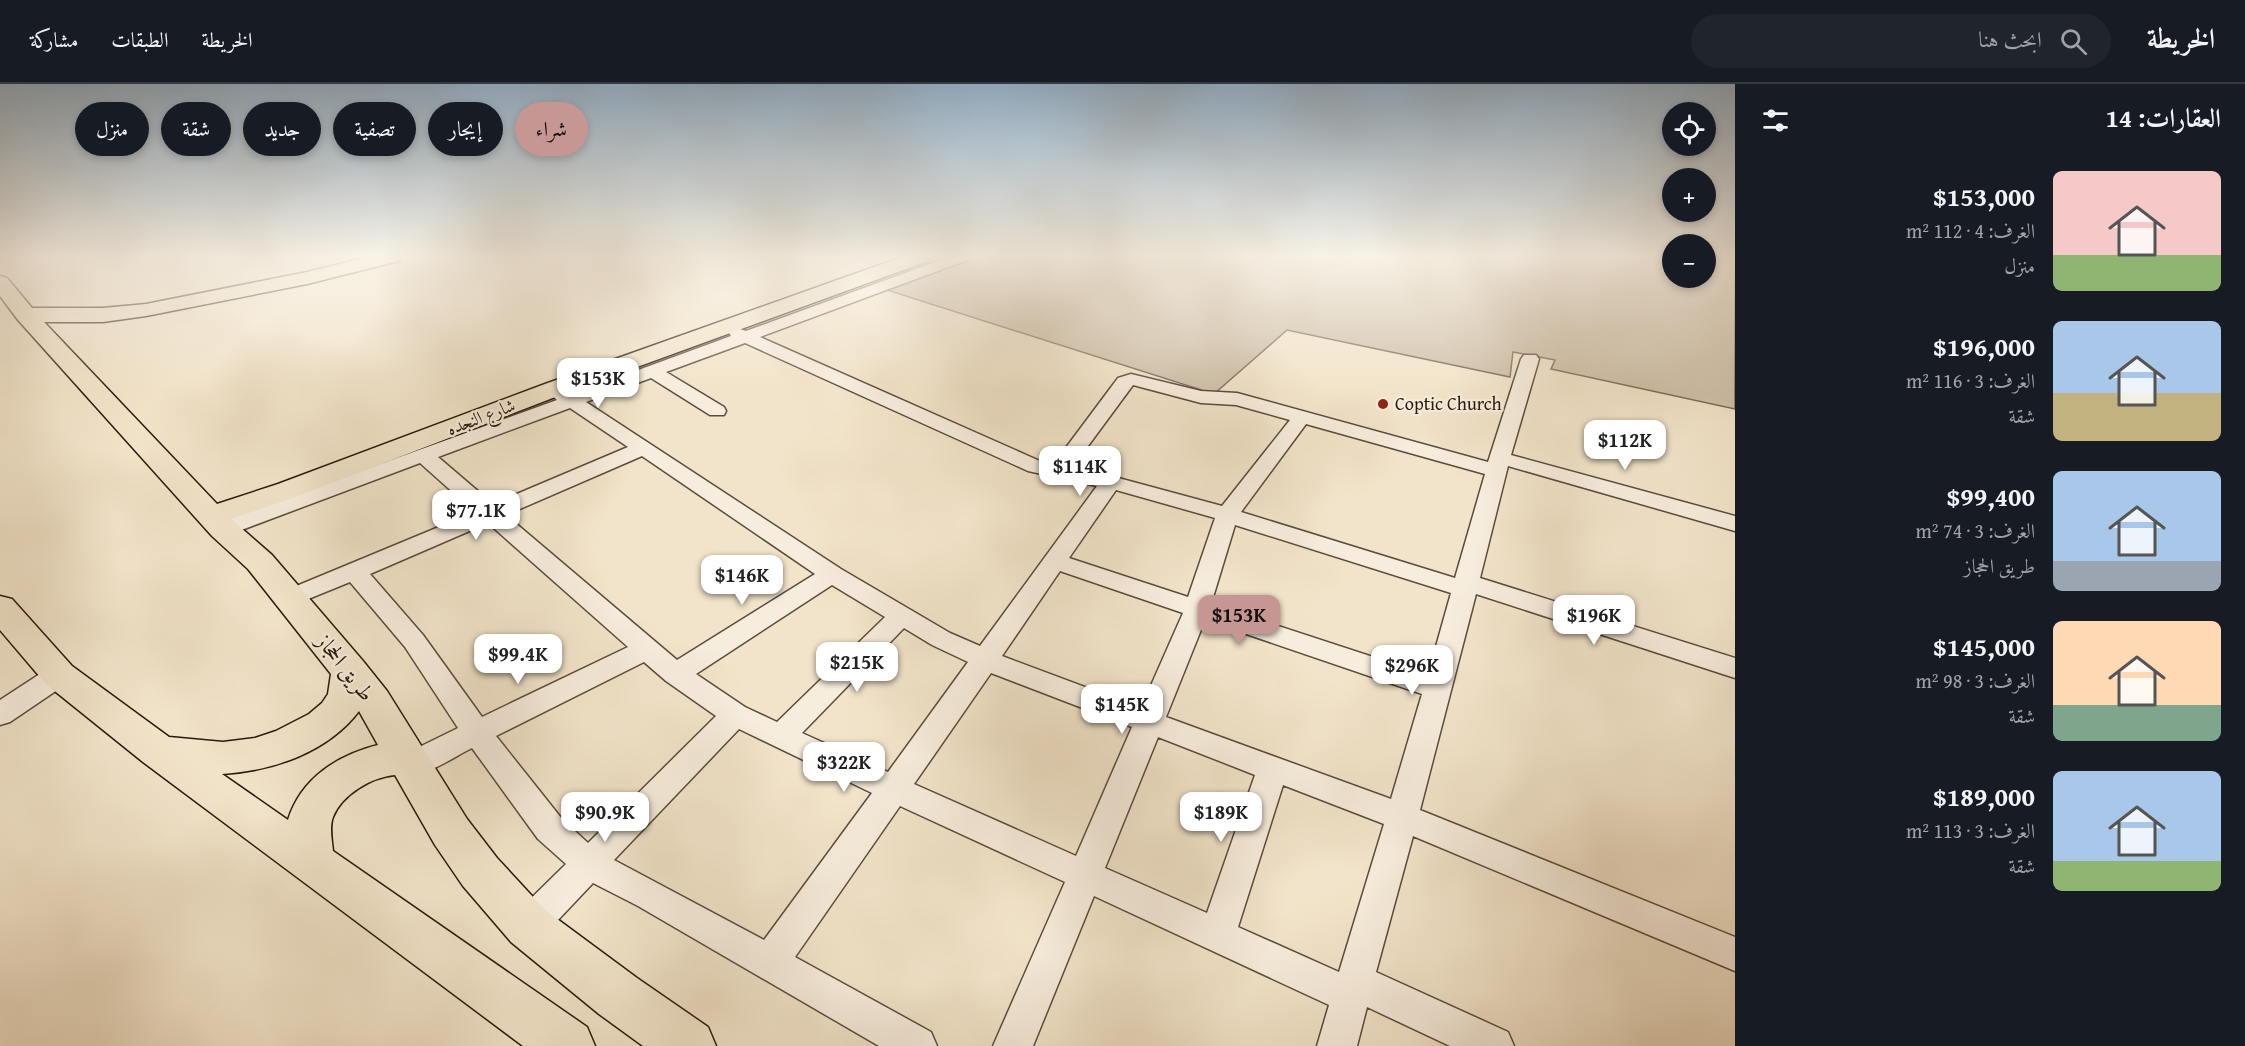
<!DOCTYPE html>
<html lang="ar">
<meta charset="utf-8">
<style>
:root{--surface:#171b24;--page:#20242c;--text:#f1f3f6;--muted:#9ea1a6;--line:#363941;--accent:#c59692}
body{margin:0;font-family:"Gentium Book Plus",Amiri,serif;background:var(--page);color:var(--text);direction:rtl;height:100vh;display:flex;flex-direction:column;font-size:22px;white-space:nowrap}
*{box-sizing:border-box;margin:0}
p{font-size:20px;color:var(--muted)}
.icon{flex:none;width:33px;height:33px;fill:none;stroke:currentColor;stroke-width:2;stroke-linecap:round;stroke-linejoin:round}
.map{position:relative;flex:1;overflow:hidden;direction:ltr}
.details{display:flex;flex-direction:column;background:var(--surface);width:510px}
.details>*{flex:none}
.top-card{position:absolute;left:18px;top:18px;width:570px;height:54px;direction:rtl;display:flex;gap:12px}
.tools{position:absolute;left:1662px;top:18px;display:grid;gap:12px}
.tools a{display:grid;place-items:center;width:54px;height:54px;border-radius:50%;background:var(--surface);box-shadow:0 3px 9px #0003;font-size:30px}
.price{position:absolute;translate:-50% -51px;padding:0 14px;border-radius:12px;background:#fff;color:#222;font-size:20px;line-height:39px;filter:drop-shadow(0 2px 3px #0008)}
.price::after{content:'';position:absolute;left:50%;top:36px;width:18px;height:14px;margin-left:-9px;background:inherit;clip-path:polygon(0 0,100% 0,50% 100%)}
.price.selected{background:var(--accent);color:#111}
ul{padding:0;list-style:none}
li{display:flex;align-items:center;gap:18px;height:150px;padding:0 24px}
li span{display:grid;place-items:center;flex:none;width:168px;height:120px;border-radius:9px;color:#555}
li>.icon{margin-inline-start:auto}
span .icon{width:72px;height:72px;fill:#fffc;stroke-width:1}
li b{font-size:26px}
h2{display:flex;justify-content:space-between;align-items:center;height:72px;padding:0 24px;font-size:26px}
.pill{padding:0 21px;border-radius:27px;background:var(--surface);box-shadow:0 3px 9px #0003;font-size:21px;line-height:54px}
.pill.selected{background:var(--accent);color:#111}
header{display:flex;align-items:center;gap:36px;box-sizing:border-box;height:84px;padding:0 30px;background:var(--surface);border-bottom:2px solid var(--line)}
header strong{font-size:28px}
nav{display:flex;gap:33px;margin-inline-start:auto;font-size:21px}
.search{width:420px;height:54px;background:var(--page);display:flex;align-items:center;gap:15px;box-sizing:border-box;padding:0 21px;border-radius:33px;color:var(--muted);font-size:22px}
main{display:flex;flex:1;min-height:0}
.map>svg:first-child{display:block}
.green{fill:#d0c1aa;stroke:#7c6d5c;stroke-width:1.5}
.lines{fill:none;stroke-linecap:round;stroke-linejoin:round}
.street-casing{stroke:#5b4c3c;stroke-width:3}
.primary-casing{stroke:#29190d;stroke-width:3}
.street{fill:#f7eddd;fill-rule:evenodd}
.primary{fill:#f2e4ca;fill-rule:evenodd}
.poi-dot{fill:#8f2418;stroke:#f7eddd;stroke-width:2}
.labels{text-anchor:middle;stroke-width:4.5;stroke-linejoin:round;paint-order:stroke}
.far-poi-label{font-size:18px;fill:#29190d;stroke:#f7eddd;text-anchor:start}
.far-street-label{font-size:18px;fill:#29190d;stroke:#f7eddd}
.street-label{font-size:22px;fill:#29190d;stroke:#f7eddd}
</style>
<header>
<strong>الخريطة</strong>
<div class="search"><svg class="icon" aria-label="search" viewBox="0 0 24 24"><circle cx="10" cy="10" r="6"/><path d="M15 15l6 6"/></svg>ابحث هنا</div>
<nav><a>الخريطة</a><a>الطبقات</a><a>مشاركة</a></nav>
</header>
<main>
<section class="details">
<h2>العقارات: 14<svg class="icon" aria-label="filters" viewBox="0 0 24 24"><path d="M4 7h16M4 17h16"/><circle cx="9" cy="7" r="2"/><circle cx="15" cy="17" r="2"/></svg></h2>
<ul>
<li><span style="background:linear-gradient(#f6c9c9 70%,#8fb573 0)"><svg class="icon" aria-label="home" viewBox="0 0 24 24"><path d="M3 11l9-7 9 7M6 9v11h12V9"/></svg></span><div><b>$153,000</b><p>الغرف: 4 · 112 m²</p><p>منزل</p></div></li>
<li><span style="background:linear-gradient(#a9c7e8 60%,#c2b280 0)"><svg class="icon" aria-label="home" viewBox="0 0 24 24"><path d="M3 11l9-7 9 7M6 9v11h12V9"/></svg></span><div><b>$196,000</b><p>الغرف: 3 · 116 m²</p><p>شقة</p></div></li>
<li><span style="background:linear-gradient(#a9c7e8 75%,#9aa5b1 0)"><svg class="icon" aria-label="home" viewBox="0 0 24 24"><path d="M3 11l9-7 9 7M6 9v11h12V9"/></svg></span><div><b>$99,400</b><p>الغرف: 3 · 74 m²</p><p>طريق الحجاز</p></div></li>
<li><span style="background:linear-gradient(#ffd9b3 70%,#7fa58c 0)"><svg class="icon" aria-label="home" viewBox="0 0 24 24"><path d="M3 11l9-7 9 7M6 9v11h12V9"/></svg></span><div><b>$145,000</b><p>الغرف: 3 · 98 m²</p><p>شقة</p></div></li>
<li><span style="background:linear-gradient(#a9c7e8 75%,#8fb573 0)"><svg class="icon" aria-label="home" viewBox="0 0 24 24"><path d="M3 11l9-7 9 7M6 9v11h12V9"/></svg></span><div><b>$189,000</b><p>الغرف: 3 · 113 m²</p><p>شقة</p></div></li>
</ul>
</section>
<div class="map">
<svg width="1735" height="962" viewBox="0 0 1735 962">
<rect width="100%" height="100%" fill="#f2e4ca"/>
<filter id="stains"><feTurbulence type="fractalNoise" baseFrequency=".00333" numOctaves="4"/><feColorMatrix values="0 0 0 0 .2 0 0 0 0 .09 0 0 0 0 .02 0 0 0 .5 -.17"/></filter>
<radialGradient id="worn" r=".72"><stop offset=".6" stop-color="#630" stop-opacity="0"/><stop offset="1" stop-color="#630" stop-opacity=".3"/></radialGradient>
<path class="green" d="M 980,173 L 1672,173 L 1672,194 L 1706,194 L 1706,173 L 1735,173 L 1735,325 L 1551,285 L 1555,276 L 1513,268 L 1510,293 L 1287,246 L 1214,310 L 887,206 Z"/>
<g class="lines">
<defs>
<path id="street" d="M 949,173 L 969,173 L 967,176 L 760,253 L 1042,378 L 1053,381 L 1118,294 L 1131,290 L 1201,307 L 1237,309 L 1488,378 L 1521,275 L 1524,271 L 1536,271 L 1539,275 L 1511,371 L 1735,432 L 1735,447 L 1508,382 L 1480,494 L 1735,574 L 1735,594 L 1476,510 L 1420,726 L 1735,853 L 1735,887 L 1413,752 L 1376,888 L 1508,948 L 1514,962 L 1450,962 L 1367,923 L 1357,962 L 1317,962 L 1329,921 L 1094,812 L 1033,962 L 993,962 L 1065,798 L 900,722 L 795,873 L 931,948 L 937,962 L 879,962 L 638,822 L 593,799 L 541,854 L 528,858 L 515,854 L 510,842 L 515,830 L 566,780 L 538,755 L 472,664 C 451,674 422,697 399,689 L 395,681 L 399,673 L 458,644 L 405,563 L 350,498 L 291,522 L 282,520 L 278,514 L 282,508 L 475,428 L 420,379 L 231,450 L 223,452 L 215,450 L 212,445 L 215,440 L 557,316 L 545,305 L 548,301 L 560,301 L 573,310 L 731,252 L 729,249 L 731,246 L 737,244 L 746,247 ZM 745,259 L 1028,387 L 1097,402 L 980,562 L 950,549 L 841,485 L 586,318 L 651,294 L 710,331 L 724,331 L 726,327 L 724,323 L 666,288 ZM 1133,301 L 1201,319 L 1236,321 L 1290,336 L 1222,422 L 1111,392 L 1071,385 ZM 570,324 L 628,363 L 493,420 L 438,373 ZM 1306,340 L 1485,390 L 1455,494 L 1241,428 ZM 642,372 L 815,490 L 677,576 L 506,431 ZM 1116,406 L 1215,434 L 1188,513 L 1069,474 ZM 488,439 L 628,563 L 482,633 L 423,551 L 370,490 ZM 1235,441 L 1451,509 L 1428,591 L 1211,520 ZM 1060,487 L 1183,529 L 1141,624 L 1002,572 ZM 832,501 L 885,533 L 777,638 L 745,623 L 696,590 ZM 1205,536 L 1422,610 L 1391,715 L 1166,633 ZM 904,544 L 932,561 L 968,578 L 888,688 L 802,649 ZM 644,578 L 666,597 L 716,632 L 588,759 L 562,735 L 496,652 ZM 991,589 L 1132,643 L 1076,772 L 914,700 ZM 739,645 L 872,709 L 764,856 L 614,776 ZM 1158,653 L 1255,691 L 1207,829 L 1105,784 ZM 1283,701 L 1384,740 L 1339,888 L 1238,843 Z
M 59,581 L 69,584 L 73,591 L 69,598 L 10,638 L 0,641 L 0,616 L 49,584 Z"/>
<path id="primary" d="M 368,173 L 401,173 L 399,177 L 307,200 L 146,232 L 103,238 L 44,238 L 217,420 L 278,400 L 545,300 L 902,173 L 930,173 L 928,177 L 563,310 L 298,412 L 231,435 L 272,471 L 363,577 L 387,607 L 467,735 L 497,774 L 545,826 L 637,894 L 708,943 L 716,962 L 643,962 L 599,930 L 511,858 L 463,802 L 435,761 L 395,691 C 372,693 342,710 333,733 C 329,743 332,756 333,767 L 587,943 L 595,962 L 523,962 L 143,678 L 46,600 L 0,546 L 0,512 L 12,515 L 72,582 L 169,653 L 223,658 L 255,654 L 276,647 L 309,630 L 322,619 L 328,610 L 331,590 L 248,485 L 212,452 L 18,236 L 0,212 L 0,192 L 7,194 L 32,224 L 103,224 L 146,220 L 307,188 ZM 359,627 L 378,661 C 338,671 301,694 288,736 L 222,690 C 273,687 328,668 359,627 Z"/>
</defs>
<use href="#street" class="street-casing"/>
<use href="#primary" class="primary-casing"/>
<use href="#street" class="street"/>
<use href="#primary" class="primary"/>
</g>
<linearGradient id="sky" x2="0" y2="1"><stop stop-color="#91acc2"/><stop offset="0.56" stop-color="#f9f3e7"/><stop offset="1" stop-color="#f9f3e7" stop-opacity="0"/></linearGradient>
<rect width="1735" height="308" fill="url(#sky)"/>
<circle class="poi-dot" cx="1383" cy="320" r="6"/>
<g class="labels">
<g class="far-poi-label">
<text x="1395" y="326">Coptic Church</text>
</g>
<g class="far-street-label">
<text transform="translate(481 333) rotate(-21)" y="6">شارع النجده</text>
</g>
<g class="street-label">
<text transform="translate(346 583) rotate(52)" y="8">طريق الحجاز</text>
</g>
</g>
<rect width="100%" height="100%" filter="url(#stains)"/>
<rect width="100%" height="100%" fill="url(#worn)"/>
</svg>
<div class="tools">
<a><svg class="icon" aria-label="locate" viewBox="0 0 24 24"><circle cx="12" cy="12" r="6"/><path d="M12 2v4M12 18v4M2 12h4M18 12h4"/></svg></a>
<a>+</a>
<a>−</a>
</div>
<b class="price" style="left:598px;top:325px">$153K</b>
<b class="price" style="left:1625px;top:387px">$112K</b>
<b class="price" style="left:1080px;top:413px">$114K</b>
<b class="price" style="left:476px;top:457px">$77.1K</b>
<b class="price" style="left:742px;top:522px">$146K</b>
<b class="price selected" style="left:1239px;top:562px">$153K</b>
<b class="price" style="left:1594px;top:562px">$196K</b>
<b class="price" style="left:518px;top:601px">$99.4K</b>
<b class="price" style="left:857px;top:609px">$215K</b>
<b class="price" style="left:1412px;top:612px">$296K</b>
<b class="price" style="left:1122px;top:651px">$145K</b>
<b class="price" style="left:844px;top:709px">$322K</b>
<b class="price" style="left:605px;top:759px">$90.9K</b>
<b class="price" style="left:1221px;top:759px">$189K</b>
<div class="top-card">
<a class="pill selected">شراء</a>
<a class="pill">إيجار</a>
<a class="pill">تصفية</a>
<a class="pill">جديد</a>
<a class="pill">شقة</a>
<a class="pill">منزل</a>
</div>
</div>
</main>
